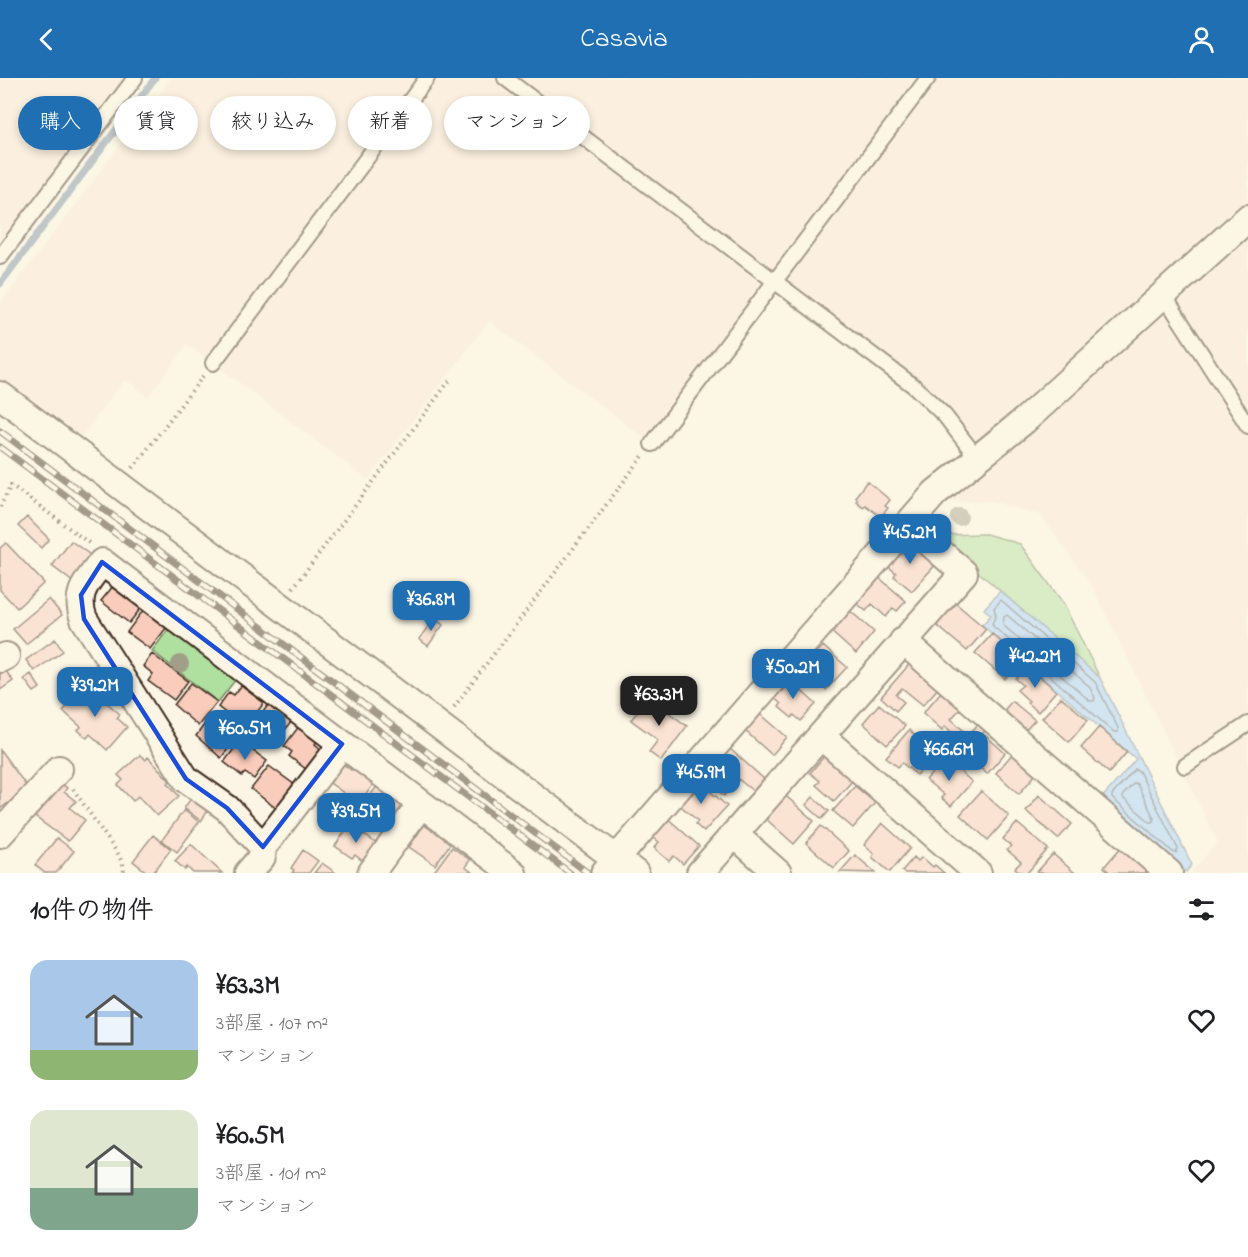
<!DOCTYPE html>
<html lang="ja">
<meta charset="utf-8">
<style>
:root{--surface:#fff;--page:#f2f2f2;--text:#202124;--muted:#757577;--accent:#1f6fb2}
body{margin:0;font-family:"Indie Flower","Klee One",sans-serif;background:var(--page);color:var(--text);height:100vh;display:flex;flex-direction:column;font-size:22px;white-space:nowrap}
*{box-sizing:border-box;margin:0}
p{font-size:20px;color:var(--muted)}
.icon{flex:none;width:33px;height:33px;fill:none;stroke:currentColor;stroke-width:2;stroke-linecap:round;stroke-linejoin:round}
.map{position:relative;height:795px;overflow:hidden}
.details{display:flex;flex-direction:column;background:var(--surface);flex:1}
.details>*{flex:none}
.banner{position:absolute;left:18px;top:18px;width:600px;height:54px;display:flex;gap:12px}
.price{position:absolute;translate:-50% -51px;padding:0 14px;border-radius:12px;background:var(--accent);color:#fff;font-size:20px;line-height:39px;filter:drop-shadow(0 2px 3px #0008)}
.price::after{content:'';position:absolute;left:50%;top:36px;width:18px;height:14px;margin-left:-9px;background:inherit;clip-path:polygon(0 0,100% 0,50% 100%)}
.price.current{background:#222;color:#fff}
ul{padding:0;list-style:none}
li{display:flex;align-items:center;gap:18px;height:150px;padding:0 30px}
li span{display:grid;place-items:center;flex:none;width:168px;height:120px;border-radius:18px;color:#555}
li>.icon{margin-inline-start:auto}
span .icon{width:72px;height:72px;fill:#fffc;stroke-width:1}
li b{font-size:26px}
h2{display:flex;justify-content:space-between;align-items:center;height:72px;padding:0 30px;font-size:26px}
.tag{padding:0 21px;border-radius:27px;background:var(--surface);box-shadow:0 3px 9px #0003;font-size:21px;line-height:54px}
.tag.current{background:var(--accent);color:#fff}
header{display:flex;justify-content:space-between;align-items:center;height:78px;padding:0 30px;background:var(--accent);color:#fff;font-size:27px;font-weight:600}
.map>svg:first-child{display:block}
.built{fill:#fbe9d8}
.green{fill:#b0e0a0;stroke:#76855f;stroke-width:1.5}
.water{fill:#a1d0fd;stroke:#788ea4;stroke-width:1.5}
.lines{fill:none;stroke-linecap:round;stroke-linejoin:round}
.shore{stroke:#646c77;stroke-width:1.5}
.stream{stroke:#788ea4;stroke-width:7}
.building{fill:#f9ccbb;stroke:#3b2a1e;stroke-width:1.5}
.lane-casing{stroke:#3b2a1e;stroke-width:18}
.street-casing{stroke:#3b2a1e;stroke-width:30}
.path{stroke:#3b2a1e;stroke-width:4;stroke-dasharray:1.5 4.5;stroke-linecap:butt}
.lane{stroke:#fcf5e5;stroke-width:14}
.street{stroke:#fcf5e5;stroke-width:26}
.rail-casing{stroke:#3b2a1e;stroke-width:7}
.rail{stroke:#fcf5e5;stroke-width:4.5;stroke-dasharray:14;stroke-linecap:butt}
.tree{fill:#a29f89}
.marked{fill:none;stroke:#1d4ed8;stroke-width:4.5;stroke-linejoin:round}
</style>
<header><svg class="icon" aria-label="back" viewBox="0 0 24 24"><path d="M15 5l-7 7 7 7"/></svg>Casavia<svg class="icon" aria-label="person" viewBox="0 0 24 24"><circle cx="12" cy="8" r="4"/><path d="M4 21q1-7 8-7t8 7"/></svg></header>
<div class="map">
<svg width="1248" height="795" viewBox="0 0 1248 795">
<rect width="100%" height="100%" fill="#fcf5e5"/>
<filter id="ink" filterUnits="userSpaceOnUse"><feTurbulence type="fractalNoise" baseFrequency=".0167" numOctaves="2"/><feDisplacementMap in="SourceGraphic" scale="12" xChannelSelector="R" yChannelSelector="G"/><feConvolveMatrix kernelMatrix="1 2 1 2 8 2 1 2 1" color-interpolation-filters="sRGB"/></filter>
<g filter="url(#ink)">
<path class="built" d="M 0,0 L 129,0 L 0,171 Z
M 171,0 L 421,0 L 208,282 L 187,266 L 148,319 L 125,301 L 78,363 L 0,304 L 0,226 Z
M 434,0 L 496,0 L 763,201 L 764,209 L 648,363 L 489,243 L 368,402 L 217,288 Z
M 514,0 L 921,0 L 777,192 L 769,193 Z
M 935,0 L 1248,0 L 1248,130 L 978,372 L 786,205 L 785,198 Z
M 1248,149 L 1248,795 L 1191,795 L 1218,764 L 1092,508 L 1041,437 L 991,423 L 937,424 Z"/>
<path class="green" d="M 986,456 L 1020,466 L 1063,525 L 1100,600 L 936,457 Z
M 170,549 L 237,600 L 218,624 L 152,573 Z"/>
<path class="water" d="M 1000,513 L 1100,600 L 1192,787 L 1186,794 L 1102,720 L 1136,681 L 982,547 L 991,537 L 984,531 Z"/>
<g class="lines">
<path class="shore" d="M 1001,522 L 1095,604 L 1118,650 L 1118,654 L 1114,654 L 993,548 L 992,545 L 996,538 L 994,530 Z
M 1007,537 L 1089,608 L 1095,620 L 1094,623 L 1090,623 L 1003,547 L 1004,539 Z
M 1135,691 L 1139,693 L 1178,771 L 1176,775 L 1173,774 L 1112,720 L 1112,717 Z
M 1134,705 L 1137,706 L 1154,740 L 1153,744 L 1150,744 L 1123,720 L 1123,717 Z"/>
<path class="stream" d="M 0,206 L 155,0"/>
</g>
<path class="building" d="M 867,403 L 890,422 L 885,428 L 888,430 L 881,439 L 865,427 L 863,429 L 856,423 L 858,421 L 855,419 Z
M 27,439 L 49,461 L 41,470 L 18,448 Z
M 906,462 L 937,485 L 912,513 L 894,498 L 896,495 L 885,486 Z
M 71,463 L 93,479 L 74,505 L 52,488 Z
M 6,465 L 44,505 L 17,530 L 0,512 L 0,470 Z
M 876,497 L 906,523 L 897,533 L 893,530 L 886,539 L 872,526 L 866,533 L 854,523 Z
M 114,507 L 142,529 L 129,545 L 101,523 Z
M 49,521 L 62,537 L 26,566 L 13,551 Z
M 953,523 L 986,551 L 967,573 L 934,545 Z
M 847,530 L 874,554 L 856,576 L 828,551 Z
M 144,531 L 167,549 L 150,571 L 127,554 Z
M 434,540 L 443,547 L 428,568 L 419,561 Z
M 992,556 L 1022,582 L 1005,601 L 975,575 Z
M 55,561 L 63,573 L 34,593 L 26,582 Z
M 823,568 L 847,589 L 826,612 L 803,591 Z
M 152,576 L 188,603 L 174,622 L 148,603 L 153,596 L 143,588 Z
M 913,582 L 941,607 L 923,627 L 902,610 L 896,617 L 904,624 L 896,633 L 881,619 Z
M 1,586 L 13,603 L 0,612 L 0,587 Z
M 1028,588 L 1056,613 L 1038,634 L 1027,625 L 1029,623 L 1017,612 L 1023,607 L 1016,601 Z
M 31,596 L 40,610 L 34,614 L 24,601 Z
M 787,600 L 816,626 L 801,643 L 794,637 L 792,640 L 779,629 L 781,626 L 771,617 Z
M 191,605 L 217,624 L 198,648 L 174,627 Z
M 86,607 L 120,636 L 117,640 L 127,649 L 107,672 L 90,656 L 87,660 L 78,652 L 81,649 L 63,633 Z
M 241,608 L 264,625 L 245,650 L 218,629 L 229,614 L 234,617 Z
M 941,614 L 960,631 L 951,641 L 963,652 L 957,659 L 945,648 L 942,652 L 923,635 Z
M 648,619 L 687,648 L 661,683 L 649,674 L 658,662 L 631,642 Z
M 1061,619 L 1088,642 L 1069,664 L 1042,640 Z
M 1012,623 L 1035,642 L 1022,656 L 1000,637 Z
M 269,626 L 292,643 L 275,665 L 252,648 Z
M 879,626 L 905,648 L 887,667 L 863,645 Z
M 758,634 L 787,659 L 772,677 L 743,651 Z
M 209,640 L 236,661 L 221,680 L 196,658 Z
M 981,643 L 988,649 L 980,659 L 972,653 Z
M 300,647 L 318,661 L 315,666 L 322,672 L 307,692 L 289,678 L 292,674 L 284,668 Z
M 1099,649 L 1127,674 L 1109,695 L 1081,670 Z
M 909,652 L 936,676 L 917,697 L 902,685 L 898,689 L 886,679 Z
M 972,653 L 981,661 L 985,657 L 1005,675 L 987,696 L 957,670 Z
M 240,663 L 267,683 L 254,701 L 245,695 L 242,698 L 224,684 Z
M 729,670 L 764,701 L 753,713 L 738,701 L 724,718 L 713,708 L 727,691 L 718,683 Z
M 0,672 L 28,710 L 0,731 Z
M 1013,675 L 1036,696 L 1019,716 L 996,695 Z
M 826,676 L 854,701 L 834,723 L 816,707 L 820,703 L 810,695 Z
M 140,677 L 146,682 L 148,679 L 170,703 L 168,705 L 179,718 L 157,738 L 138,718 L 133,723 L 118,707 L 123,702 L 118,697 Z
M 945,680 L 972,704 L 951,728 L 941,720 L 944,717 L 926,702 Z
M 343,686 L 351,692 L 354,688 L 375,704 L 359,726 L 330,705 Z
M 269,688 L 295,707 L 277,731 L 251,711 Z
M 696,701 L 727,728 L 704,754 L 695,746 L 698,743 L 676,724 Z
M 62,706 L 67,710 L 64,714 L 76,723 L 70,730 L 85,742 L 68,763 L 35,739 Z
M 378,707 L 404,726 L 401,730 L 404,732 L 392,748 L 363,727 Z
M 855,708 L 875,725 L 853,750 L 833,733 Z
M 981,713 L 1009,738 L 988,762 L 960,737 Z
M 1039,717 L 1072,746 L 1058,761 L 1026,733 Z
M 193,718 L 210,730 L 201,743 L 184,730 Z
M 786,718 L 814,743 L 794,766 L 766,741 Z
M 813,719 L 829,733 L 822,741 L 806,727 Z
M 184,732 L 199,744 L 177,774 L 162,762 Z
M 665,738 L 699,768 L 683,786 L 674,778 L 669,783 L 654,770 L 659,764 L 649,756 Z
M 882,745 L 910,770 L 890,794 L 872,779 L 874,776 L 864,767 Z
M 1017,745 L 1048,771 L 1027,795 L 1021,795 L 1015,790 L 1021,784 L 1007,772 L 1011,768 L 1003,761 Z
M 350,746 L 378,767 L 365,785 L 355,777 L 352,780 L 335,768 Z
M 424,747 L 433,753 L 436,750 L 453,762 L 435,787 L 409,769 Z
M 821,748 L 849,773 L 834,790 L 806,765 Z
M 153,757 L 171,771 L 153,795 L 148,795 L 133,783 Z
M 57,760 L 74,773 L 56,795 L 45,795 L 35,787 Z
M 191,766 L 222,795 L 193,795 L 187,789 L 185,792 L 175,783 Z
M 1123,767 L 1149,790 L 1145,795 L 1110,795 L 1104,789 Z
M 452,769 L 470,782 L 465,789 L 472,794 L 433,795 Z
M 303,772 L 318,783 L 309,795 L 292,795 L 294,792 L 291,790 Z
M 1053,776 L 1075,795 L 1036,795 Z
M 855,777 L 876,795 L 840,794 Z
M 914,779 L 918,783 L 922,779 L 933,789 L 935,787 L 944,795 L 904,795 L 902,793 Z
M 322,785 L 336,795 L 314,795 Z"/>
<g class="lines">
<defs>
<path id="lane" d="M 505,0 L 915,309 L 945,338 L 978,381
M 0,179 L 135,0
M 1162,218 L 1169,225 L 1248,348
M 213,285 L 427,0
M 652,366 L 928,0
M 1185,688 L 1248,646"/>
<path id="street" d="M 0,317 L 635,795
M 903,563 L 1169,795
M 0,581 L 6,578
M 821,658 L 978,795
M 0,756 L 59,691
M 734,756 L 778,795
M 263,769 L 342,666
M 248,795 L 262,779 L 263,769 L 227,730 L 186,701 L 84,541 C 74,515 87,504 102,484 L 513,795
M 371,795 L 421,726
M 604,795 L 935,415 L 1025,342 L 1248,140
M 700,795 L 964,495 L 908,446"/>
</defs>
<use href="#lane" class="lane-casing"/>
<use href="#street" class="street-casing"/>
<path class="path" d="M 133,390 L 203,298
M 0,429 L 11,407 L 89,465
M 293,510 L 450,302
M 454,629 L 643,378
M 73,711 L 118,776 L 123,786 L 124,795"/>
<use href="#lane" class="lane"/>
<use href="#street" class="street"/>
<defs>
<path id="rail" d="M 0,353 L 588,795
M 0,369 L 570,795"/>
</defs>
<use href="#rail" class="rail-casing"/>
<use href="#rail" class="rail"/>
</g>
<g class="tree">
<circle cx="959" cy="439" r="9"/>
<circle cx="180" cy="586" r="9"/>
</g>
</g>
<path d="M0 0H1248V795H0ZM 102,484 L 342,666 L 263,769 L 227,730 L 186,701 L 84,541 L 81,517 Z" fill="#fcf5e5" fill-opacity=".55" fill-rule="evenodd"/>
<path class="marked" d="M 102,484 L 342,666 L 263,769 L 227,730 L 186,701 L 84,541 L 81,517 Z"/>
</svg>
<b class="price" style="left:910px;top:487px">¥45.2M</b>
<b class="price" style="left:431px;top:554px">¥36.8M</b>
<b class="price" style="left:1035px;top:611px">¥42.2M</b>
<b class="price" style="left:793px;top:622px">¥50.2M</b>
<b class="price" style="left:95px;top:640px">¥39.2M</b>
<b class="price current" style="left:659px;top:649px">¥63.3M</b>
<b class="price" style="left:245px;top:683px">¥60.5M</b>
<b class="price" style="left:949px;top:704px">¥66.6M</b>
<b class="price" style="left:701px;top:727px">¥45.9M</b>
<b class="price" style="left:356px;top:766px">¥39.5M</b>
<div class="banner">
<a class="tag current">購入</a>
<a class="tag">賃貸</a>
<a class="tag">絞り込み</a>
<a class="tag">新着</a>
<a class="tag">マンション</a>
</div>
</div>
<section class="details">
<h2>10件の物件<svg class="icon" aria-label="filters" viewBox="0 0 24 24"><path d="M4 7h16M4 17h16"/><circle cx="9" cy="7" r="2"/><circle cx="15" cy="17" r="2"/></svg></h2>
<ul>
<li><span style="background:linear-gradient(#a9c7e8 75%,#8fb573 0)"><svg class="icon" aria-label="home" viewBox="0 0 24 24"><path d="M3 11l9-7 9 7M6 9v11h12V9"/></svg></span><div><b>¥63.3M</b><p>3部屋 · 107 m²</p><p>マンション</p></div><svg class="icon" aria-label="heart" viewBox="0 0 24 24"><path d="M12 20l-8-8c-3-5 5-10 8-4 3-6 11-1 8 4z"/></svg></li>
<li><span style="background:linear-gradient(#dfe7d0 65%,#7fa58c 0)"><svg class="icon" aria-label="home" viewBox="0 0 24 24"><path d="M3 11l9-7 9 7M6 9v11h12V9"/></svg></span><div><b>¥60.5M</b><p>3部屋 · 101 m²</p><p>マンション</p></div><svg class="icon" aria-label="heart" viewBox="0 0 24 24"><path d="M12 20l-8-8c-3-5 5-10 8-4 3-6 11-1 8 4z"/></svg></li>
</ul>
</section>
